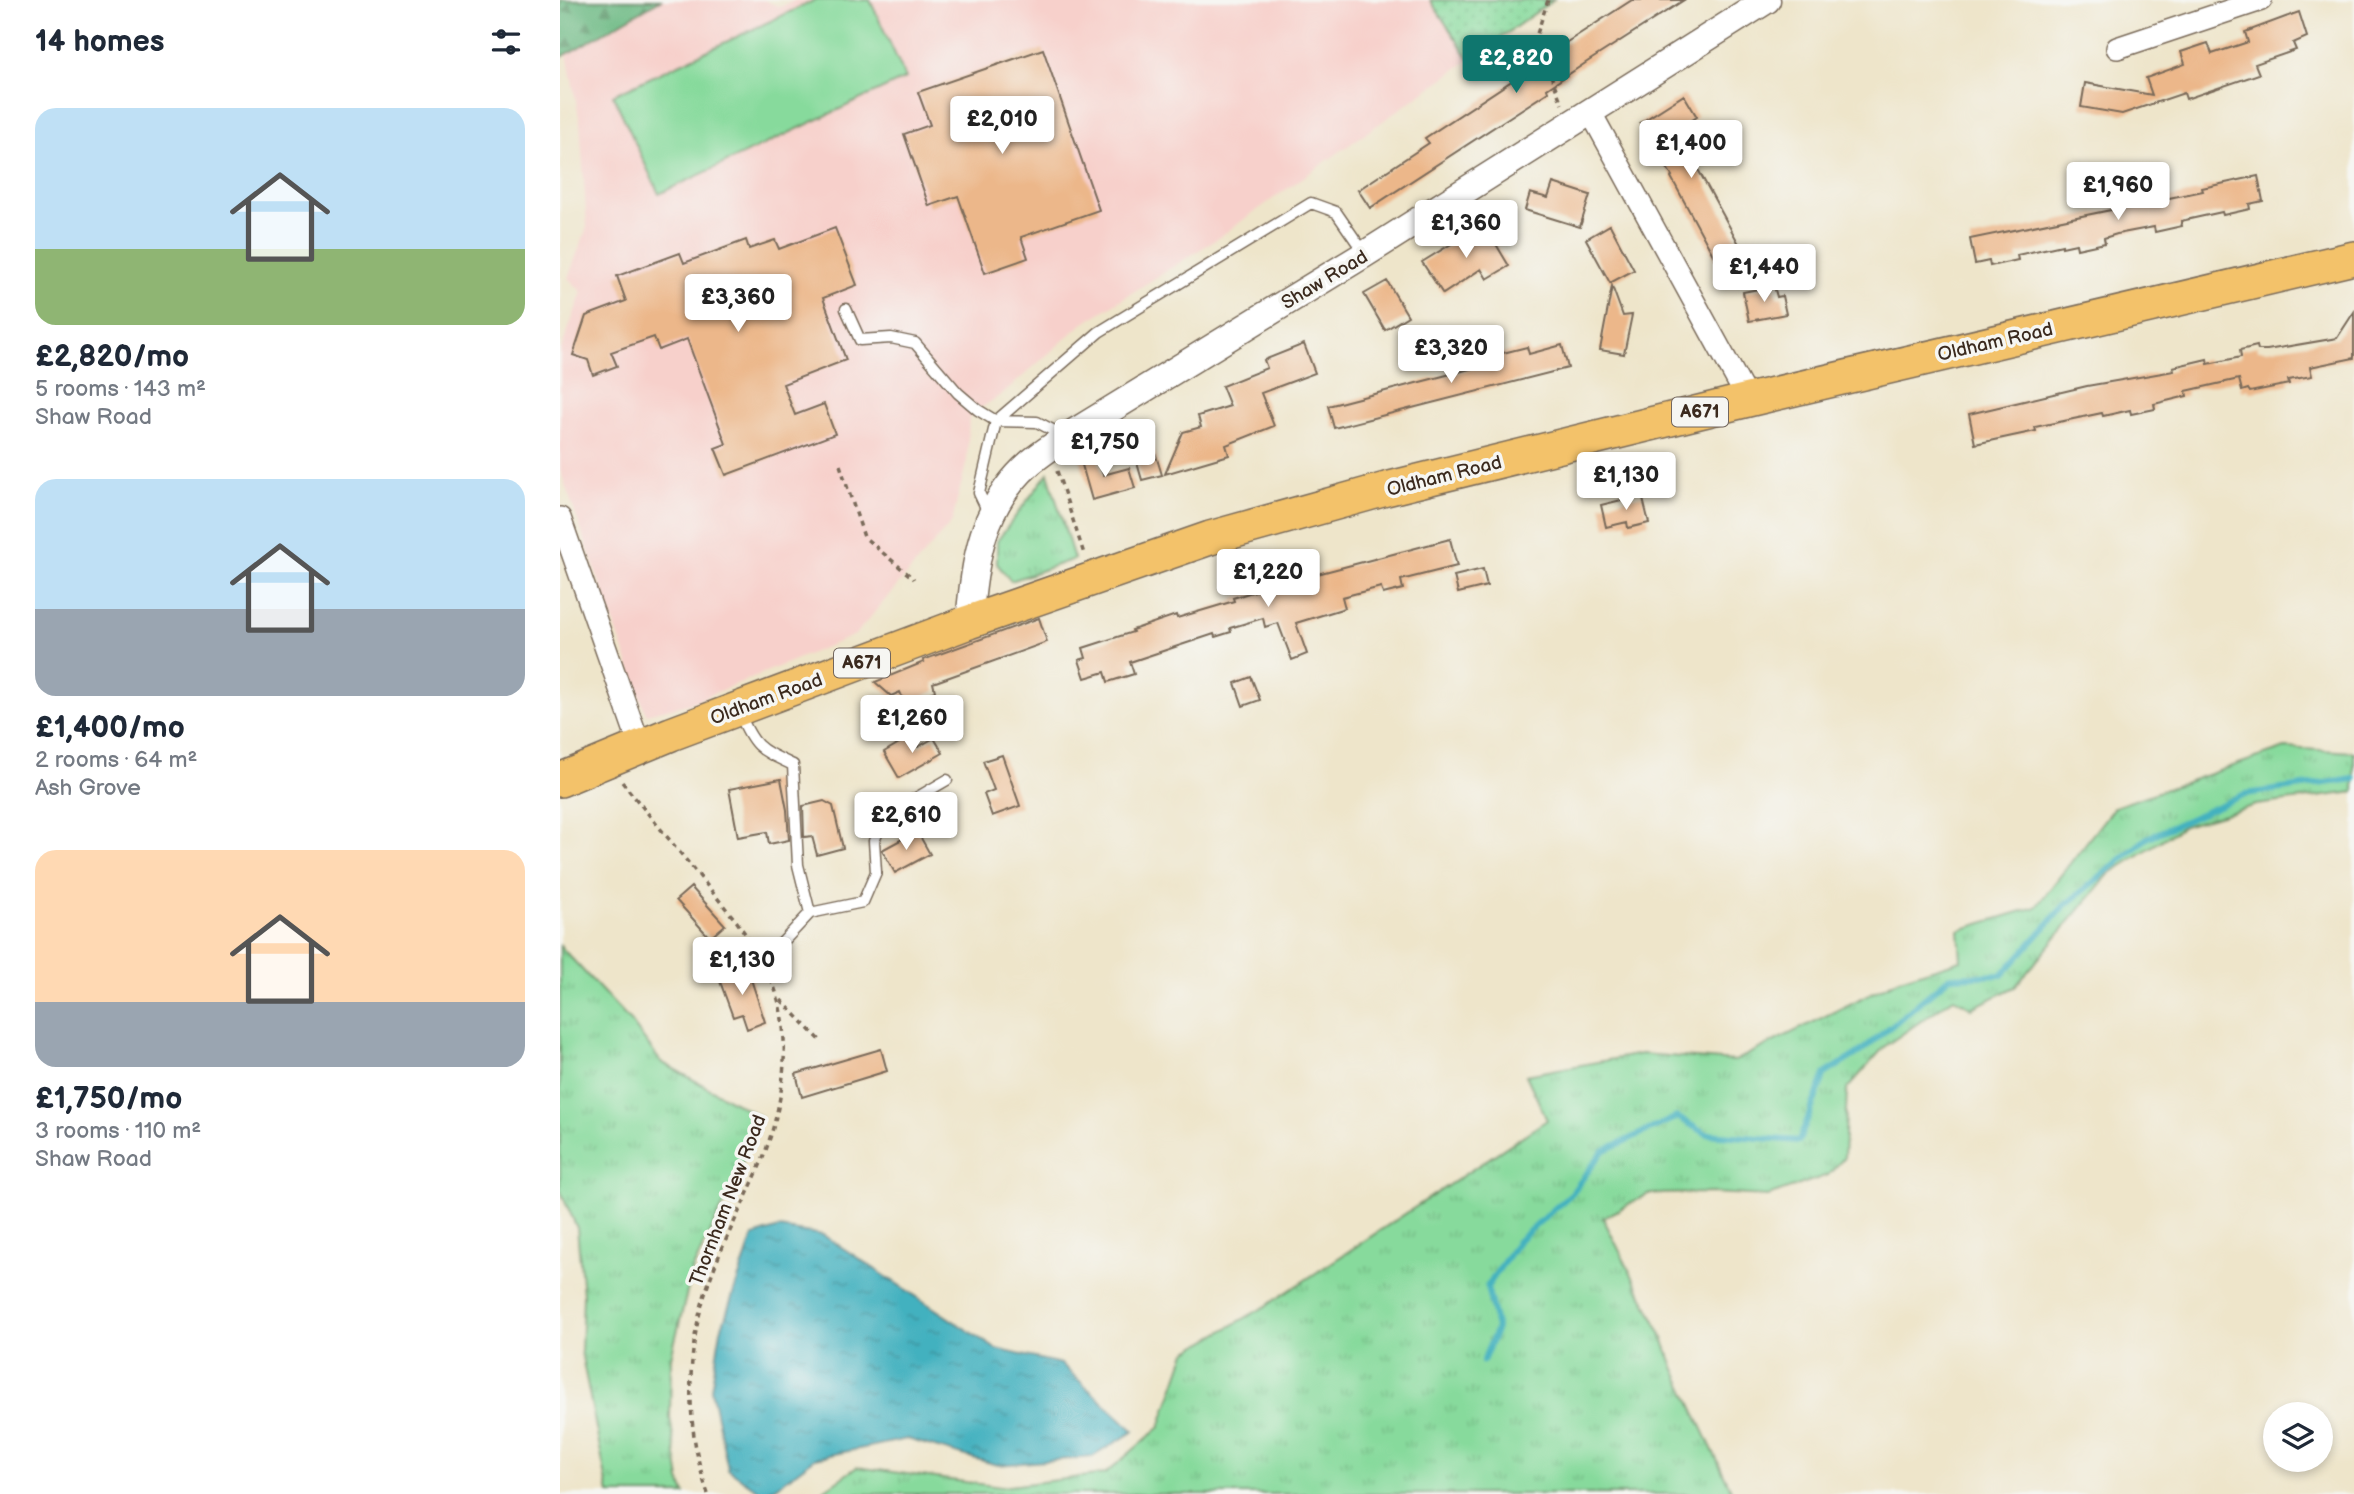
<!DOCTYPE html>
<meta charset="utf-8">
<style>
:root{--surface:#fff;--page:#f2f2f3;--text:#1f2937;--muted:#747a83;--accent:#0f766e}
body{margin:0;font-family:"Balsamiq Sans",sans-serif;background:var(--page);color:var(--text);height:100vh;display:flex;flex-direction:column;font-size:26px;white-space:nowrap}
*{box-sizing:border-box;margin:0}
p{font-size:23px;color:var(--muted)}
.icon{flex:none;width:38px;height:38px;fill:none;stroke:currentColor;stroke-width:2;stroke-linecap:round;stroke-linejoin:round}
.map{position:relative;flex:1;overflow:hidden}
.sheet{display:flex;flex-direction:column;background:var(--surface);width:560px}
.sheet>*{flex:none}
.fabs{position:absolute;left:1703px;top:1402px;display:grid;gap:14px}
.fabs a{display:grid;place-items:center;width:70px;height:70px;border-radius:50%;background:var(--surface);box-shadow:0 4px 10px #0003;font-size:35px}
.price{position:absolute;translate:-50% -60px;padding:0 16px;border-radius:7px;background:#fff;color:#222;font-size:23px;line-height:46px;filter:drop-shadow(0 2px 4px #0008)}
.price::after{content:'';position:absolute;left:50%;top:42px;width:21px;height:16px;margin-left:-10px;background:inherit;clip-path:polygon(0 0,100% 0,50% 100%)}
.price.on{background:var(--accent);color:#fff}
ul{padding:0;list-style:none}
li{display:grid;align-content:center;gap:14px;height:371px;padding:0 35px}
li span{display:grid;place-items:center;height:217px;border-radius:21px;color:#555}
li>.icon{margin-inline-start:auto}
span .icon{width:126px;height:126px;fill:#fffc;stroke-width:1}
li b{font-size:30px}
h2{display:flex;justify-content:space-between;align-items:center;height:84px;padding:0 35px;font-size:30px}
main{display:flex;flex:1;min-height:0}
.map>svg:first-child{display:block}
.built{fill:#f7d0cb}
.grass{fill:url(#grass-tufts);stroke:#61825d;stroke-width:2}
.forest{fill:url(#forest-firs);stroke:#547251;stroke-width:2}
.park{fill:url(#park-dots);stroke:#61825d;stroke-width:2}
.garden{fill:#87da9c;stroke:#61825d;stroke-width:2}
.water{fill:url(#water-ripples);stroke:#3f6e6e;stroke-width:2}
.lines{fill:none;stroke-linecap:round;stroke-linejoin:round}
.stream{stroke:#43b1bf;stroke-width:6}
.building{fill:#ecb78a}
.service-casing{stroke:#7a6b5a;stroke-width:13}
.minor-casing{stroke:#7a6b5a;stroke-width:24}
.tertiary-casing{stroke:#7a6b5a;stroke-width:29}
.primary-casing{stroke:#7a6b5a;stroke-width:36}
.path{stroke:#7a6b5a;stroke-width:3.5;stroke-dasharray:5 5;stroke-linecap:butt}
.service{stroke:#fff;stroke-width:10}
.minor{stroke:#fff;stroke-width:21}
.tertiary{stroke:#fff;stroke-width:26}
.primary{stroke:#f3c26a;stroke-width:33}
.labels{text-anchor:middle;stroke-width:7;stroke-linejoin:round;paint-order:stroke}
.shield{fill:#f6f6f2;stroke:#73675e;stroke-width:2}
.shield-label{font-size:18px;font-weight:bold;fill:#3b2a1e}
.street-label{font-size:19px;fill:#3b2a1e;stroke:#f6f6f2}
</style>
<main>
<section class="sheet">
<h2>14 homes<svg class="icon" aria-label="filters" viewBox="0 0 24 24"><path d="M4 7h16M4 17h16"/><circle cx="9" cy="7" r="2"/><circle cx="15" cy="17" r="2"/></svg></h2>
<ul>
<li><span style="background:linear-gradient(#bfe0f5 65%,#8fb573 0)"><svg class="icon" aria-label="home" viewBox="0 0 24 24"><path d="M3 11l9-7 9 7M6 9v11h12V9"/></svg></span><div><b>£2,820/mo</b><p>5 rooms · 143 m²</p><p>Shaw Road</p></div></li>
<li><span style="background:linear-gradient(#bfe0f5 60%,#9aa5b1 0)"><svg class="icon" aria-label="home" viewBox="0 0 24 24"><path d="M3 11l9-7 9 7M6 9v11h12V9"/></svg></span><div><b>£1,400/mo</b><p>2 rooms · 64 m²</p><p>Ash Grove</p></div></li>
<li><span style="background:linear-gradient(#ffd9b3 70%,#9aa5b1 0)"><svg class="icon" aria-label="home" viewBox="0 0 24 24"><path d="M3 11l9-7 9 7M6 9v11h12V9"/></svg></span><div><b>£1,750/mo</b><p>3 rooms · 110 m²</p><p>Shaw Road</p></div></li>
</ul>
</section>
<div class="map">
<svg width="1794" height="1494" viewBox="0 0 1794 1494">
<defs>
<pattern id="grass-tufts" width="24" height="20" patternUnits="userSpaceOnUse" patternTransform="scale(1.75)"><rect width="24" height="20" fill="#87da9c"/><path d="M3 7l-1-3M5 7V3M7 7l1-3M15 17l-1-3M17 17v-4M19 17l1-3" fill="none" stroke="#75bb86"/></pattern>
<pattern id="forest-firs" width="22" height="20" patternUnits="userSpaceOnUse" patternTransform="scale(1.75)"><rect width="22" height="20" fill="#6dba84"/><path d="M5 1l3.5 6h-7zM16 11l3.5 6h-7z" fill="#5b976b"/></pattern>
<pattern id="park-dots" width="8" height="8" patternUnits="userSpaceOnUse" patternTransform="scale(1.75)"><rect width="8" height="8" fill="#87da9c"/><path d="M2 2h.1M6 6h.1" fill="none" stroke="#75bb86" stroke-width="1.8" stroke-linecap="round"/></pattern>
<pattern id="water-ripples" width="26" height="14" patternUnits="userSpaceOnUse" patternTransform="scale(1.75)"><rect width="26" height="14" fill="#43b1bf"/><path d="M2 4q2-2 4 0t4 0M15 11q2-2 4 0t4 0" fill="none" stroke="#39909b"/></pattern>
</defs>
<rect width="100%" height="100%" fill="#f6f6f2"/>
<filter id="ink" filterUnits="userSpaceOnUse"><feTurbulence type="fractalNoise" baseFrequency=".0143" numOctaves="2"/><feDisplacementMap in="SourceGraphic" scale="14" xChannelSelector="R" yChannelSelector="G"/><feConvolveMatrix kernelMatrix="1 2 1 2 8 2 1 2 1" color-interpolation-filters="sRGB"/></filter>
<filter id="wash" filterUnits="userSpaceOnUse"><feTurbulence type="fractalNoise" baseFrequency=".00686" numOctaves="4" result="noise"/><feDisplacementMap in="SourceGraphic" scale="28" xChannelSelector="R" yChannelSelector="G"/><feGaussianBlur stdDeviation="1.57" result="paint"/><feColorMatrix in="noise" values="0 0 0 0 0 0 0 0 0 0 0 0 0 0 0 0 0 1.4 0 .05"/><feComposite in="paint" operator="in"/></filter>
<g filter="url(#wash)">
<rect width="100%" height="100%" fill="#eee5ca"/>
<path class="built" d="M 100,0 L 204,0 L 220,7 L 236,0 L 994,0 L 655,240 L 521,325 L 445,392 L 418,410 L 409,418 L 407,460 L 392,522 L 295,635 L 128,704 L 86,714 L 0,470 L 0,352 L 22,292 L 8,278 L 27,227 L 20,122 L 7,54 Z"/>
<path class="grass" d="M 488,473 L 514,559 L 451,581 L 437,564 L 437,541 Z
M 1725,748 L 1794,752 L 1794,792 L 1696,805 L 1624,826 L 1549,874 L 1455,987 L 1412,1008 L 1394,998 L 1325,1046 L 1287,1089 L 1284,1158 L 1268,1175 L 1208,1196 L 1153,1193 L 1088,1194 L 1043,1218 L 1101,1333 L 1113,1365 L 1173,1494 L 258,1494 L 297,1467 L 441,1487 L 545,1474 L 600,1427 L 626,1352 L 706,1306 L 987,1120 L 966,1075 L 1081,1054 L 1175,1061 L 1340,979 L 1401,960 L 1399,930 L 1476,907 L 1554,807 Z
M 0,946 L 70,1021 L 101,1062 L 201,1117 L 170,1192 L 133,1268 L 111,1357 L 110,1418 L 120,1480 L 125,1494 L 49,1494 L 21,1352 L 23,1295 L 17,1228 L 0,1190 Z"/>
<path class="forest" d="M 0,0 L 100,0 L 0,58 Z"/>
<path class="park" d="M 870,0 L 993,0 L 910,60 Z"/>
<path class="garden" d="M 255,0 L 310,0 L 346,78 L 99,194 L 53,95 Z"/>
<path class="water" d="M 219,1228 L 263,1235 L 436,1349 L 501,1364 L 574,1431 L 532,1457 L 437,1465 L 347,1439 L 255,1458 L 207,1494 L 204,1494 L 168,1469 L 151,1389 L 161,1330 L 193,1236 Z"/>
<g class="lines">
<path class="stream" d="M 923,1361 L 937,1328 L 927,1287 L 958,1241 L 1012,1193 L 1043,1151 L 1117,1117 L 1147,1134 L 1239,1141 L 1265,1074 L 1300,1052 L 1390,977 L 1442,975 L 1504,906 L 1587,838 L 1685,794 L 1794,779"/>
</g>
<g id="blocks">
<path class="building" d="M 1072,0 L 1124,0 L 1027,62 L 987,89 L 988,92 L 810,208 L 798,190 L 869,143 L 865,138 L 991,55 L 990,53 Z
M 1739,12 L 1747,37 L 1733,43 L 1736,50 L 1695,64 L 1699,74 L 1626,99 L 1624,93 L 1562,114 L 1521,107 L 1525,83 L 1592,95 L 1586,78 L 1625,64 L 1621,52 L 1648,43 L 1652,54 L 1688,42 L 1685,32 Z
M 483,49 L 539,210 L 461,237 L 468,258 L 425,273 L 398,196 L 369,206 L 344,134 L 370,125 L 358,92 Z
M 1124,95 L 1137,117 L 1111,133 L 1132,165 L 1135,164 L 1184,253 L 1159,266 L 1111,177 L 1112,176 L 1080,123 Z
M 1698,176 L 1703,201 L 1689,204 L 1690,209 L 1663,215 L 1662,212 L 1621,221 L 1622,226 L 1595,232 L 1594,227 L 1557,234 L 1544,238 L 1545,243 L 1517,249 L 1516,244 L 1502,247 L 1502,245 L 1457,255 L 1458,260 L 1430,266 L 1429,261 L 1415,264 L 1410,239 L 1643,191 L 1642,188 Z
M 993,183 L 1030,195 L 1020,227 L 965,210 L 970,193 L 988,198 Z
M 924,224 L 949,266 L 927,279 L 921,269 L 883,294 L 862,262 Z
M 1050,225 L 1074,270 L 1050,283 L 1026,239 Z
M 275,228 L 297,285 L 263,298 L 286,360 L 223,384 L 235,415 L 264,404 L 275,434 L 166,475 L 155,448 L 166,444 L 127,339 L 99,350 L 94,337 L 51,352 L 57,366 L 33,375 L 28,360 L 13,355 L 26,316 L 66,301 L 57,276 L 120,253 L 124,263 L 186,240 L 189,249 L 215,240 L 219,249 Z
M 827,281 L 848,316 L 825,330 L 804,294 Z
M 1052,286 L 1063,316 L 1072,315 L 1064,354 L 1040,350 Z
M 1214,286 L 1217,297 L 1222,296 L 1226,314 L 1189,321 L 1183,292 Z
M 1794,312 L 1794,358 L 1750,367 L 1752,376 L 1728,380 L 1729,384 L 1690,392 L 1688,389 L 1682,391 L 1679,379 L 1626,391 L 1627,396 L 1594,404 L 1595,409 L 1571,414 L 1570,410 L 1543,416 L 1542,413 L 1475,427 L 1476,431 L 1415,444 L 1409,414 L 1527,386 L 1614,371 L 1613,367 L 1647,359 L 1648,364 L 1681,357 L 1680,350 L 1697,346 L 1698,350 L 1707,350 L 1777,338 Z
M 744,344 L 755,373 L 701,393 L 714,426 L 666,445 L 669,455 L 605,474 L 623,432 L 641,427 L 638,416 L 670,406 L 662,386 L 707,368 L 704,360 Z
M 1002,345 L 1008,368 L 774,428 L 768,406 L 933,363 L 931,356 L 967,347 L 969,354 Z
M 590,436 L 602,475 L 582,480 L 571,442 Z
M 536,453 L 543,475 L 569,468 L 575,488 L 532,500 L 520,458 Z
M 1082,495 L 1089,523 L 1068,528 L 1067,522 L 1046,527 L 1041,505 Z
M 890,539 L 897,566 L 841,580 L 843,589 L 823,594 L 821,587 L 782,597 L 785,608 L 736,623 L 747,654 L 732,660 L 718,623 L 705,627 L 703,618 L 670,628 L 671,632 L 655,637 L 654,634 L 570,662 L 574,674 L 548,682 L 545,672 L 525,678 L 519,660 L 526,658 L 523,648 L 573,632 L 572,630 L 616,615 L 617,618 L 674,601 L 673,598 L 708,587 Z
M 923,569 L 927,586 L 898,593 L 894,576 Z
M 479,618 L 487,642 L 373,683 L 375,691 L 345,703 L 340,692 L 331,696 L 315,682 L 364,662 L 363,660 Z
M 691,677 L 700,700 L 683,706 L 675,683 Z
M 351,736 L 358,747 L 374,738 L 383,753 L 339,778 L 324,752 Z
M 442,755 L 460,806 L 432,816 L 424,794 L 434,790 L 423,761 Z
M 221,779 L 227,810 L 229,840 L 209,844 L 207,832 L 178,837 L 169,789 Z
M 264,801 L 273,806 L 283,848 L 257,855 L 252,836 L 244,837 L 243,806 Z
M 357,831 L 370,854 L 335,873 L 322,850 Z
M 131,887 L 165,925 L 150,938 L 116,900 Z
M 187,967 L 205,1022 L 187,1029 L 182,1014 L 173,1017 L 158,976 Z
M 321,1049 L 327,1071 L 242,1097 L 236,1074 Z"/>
</g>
</g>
<g filter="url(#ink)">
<use href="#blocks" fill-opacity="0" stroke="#7a6b5a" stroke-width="2"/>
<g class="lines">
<defs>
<path id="service" d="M 286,309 L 300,340 L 331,338 L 355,343 L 398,393 L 418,410 L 436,421 L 477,422 L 504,436
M 428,512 L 419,493 L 436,421 L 539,332 L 751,203 L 776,212 L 805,254
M 179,712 C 194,748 199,749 233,765 L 238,865 L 250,913
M 204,962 L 250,913 L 303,902 L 316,872 L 314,841 L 325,816 L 387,780"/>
<path id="minor" d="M 1557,48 L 1701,0
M 1031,113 L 1188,400
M 0,518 L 80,746"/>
<path id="tertiary" d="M 409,622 C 415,560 421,505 471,462 C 482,453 494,445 506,437 L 805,254 L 1207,0"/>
<path id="primary" d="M 0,780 L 111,734 L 409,622 L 650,538 L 826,489 L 1188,400 L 1794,258"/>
</defs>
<use href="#service" class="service-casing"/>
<use href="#minor" class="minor-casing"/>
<use href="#tertiary" class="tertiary-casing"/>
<use href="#primary" class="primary-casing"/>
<path class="path" d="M 988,0 L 976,37 L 1002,104
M 280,465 L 304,537 L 354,579
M 497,471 L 524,554
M 62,782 L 177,922 L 195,948
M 221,1000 L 262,1042
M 148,1494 C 125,1428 125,1351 148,1285 C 162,1243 184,1204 201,1163 C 224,1106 235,1034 210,976"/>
<use href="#service" class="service"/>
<use href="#minor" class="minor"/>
<use href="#tertiary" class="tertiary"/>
<use href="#primary" class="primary"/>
</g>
</g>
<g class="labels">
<g class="shield">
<rect x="1112" y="397.5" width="56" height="29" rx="5"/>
<rect x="274" y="648.5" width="56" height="29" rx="5"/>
</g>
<g class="shield-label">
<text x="1140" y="418">A671</text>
<text x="302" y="669">A671</text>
</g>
<g class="street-label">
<text transform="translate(764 279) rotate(-31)" y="7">Shaw Road</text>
<text transform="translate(1435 341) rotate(-13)" y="7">Oldham Road</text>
<text transform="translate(884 475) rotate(-14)" y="7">Oldham Road</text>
<text transform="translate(206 698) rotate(-20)" y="7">Oldham Road</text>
<text transform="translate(167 1200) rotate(-69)" y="7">Thornham New Road</text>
</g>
</g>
</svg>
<div class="fabs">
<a><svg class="icon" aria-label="layers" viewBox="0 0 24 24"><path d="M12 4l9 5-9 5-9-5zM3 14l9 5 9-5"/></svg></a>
</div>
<b class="price on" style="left:956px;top:95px">£2,820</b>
<b class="price" style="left:442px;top:156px">£2,010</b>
<b class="price" style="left:1131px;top:180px">£1,400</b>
<b class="price" style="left:1558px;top:222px">£1,960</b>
<b class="price" style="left:906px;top:260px">£1,360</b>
<b class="price" style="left:1204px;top:304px">£1,440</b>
<b class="price" style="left:178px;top:334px">£3,360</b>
<b class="price" style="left:891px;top:385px">£3,320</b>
<b class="price" style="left:545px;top:479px">£1,750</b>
<b class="price" style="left:1066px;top:512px">£1,130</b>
<b class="price" style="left:708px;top:609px">£1,220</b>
<b class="price" style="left:352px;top:755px">£1,260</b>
<b class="price" style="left:346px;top:852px">£2,610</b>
<b class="price" style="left:182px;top:997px">£1,130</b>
</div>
</main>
